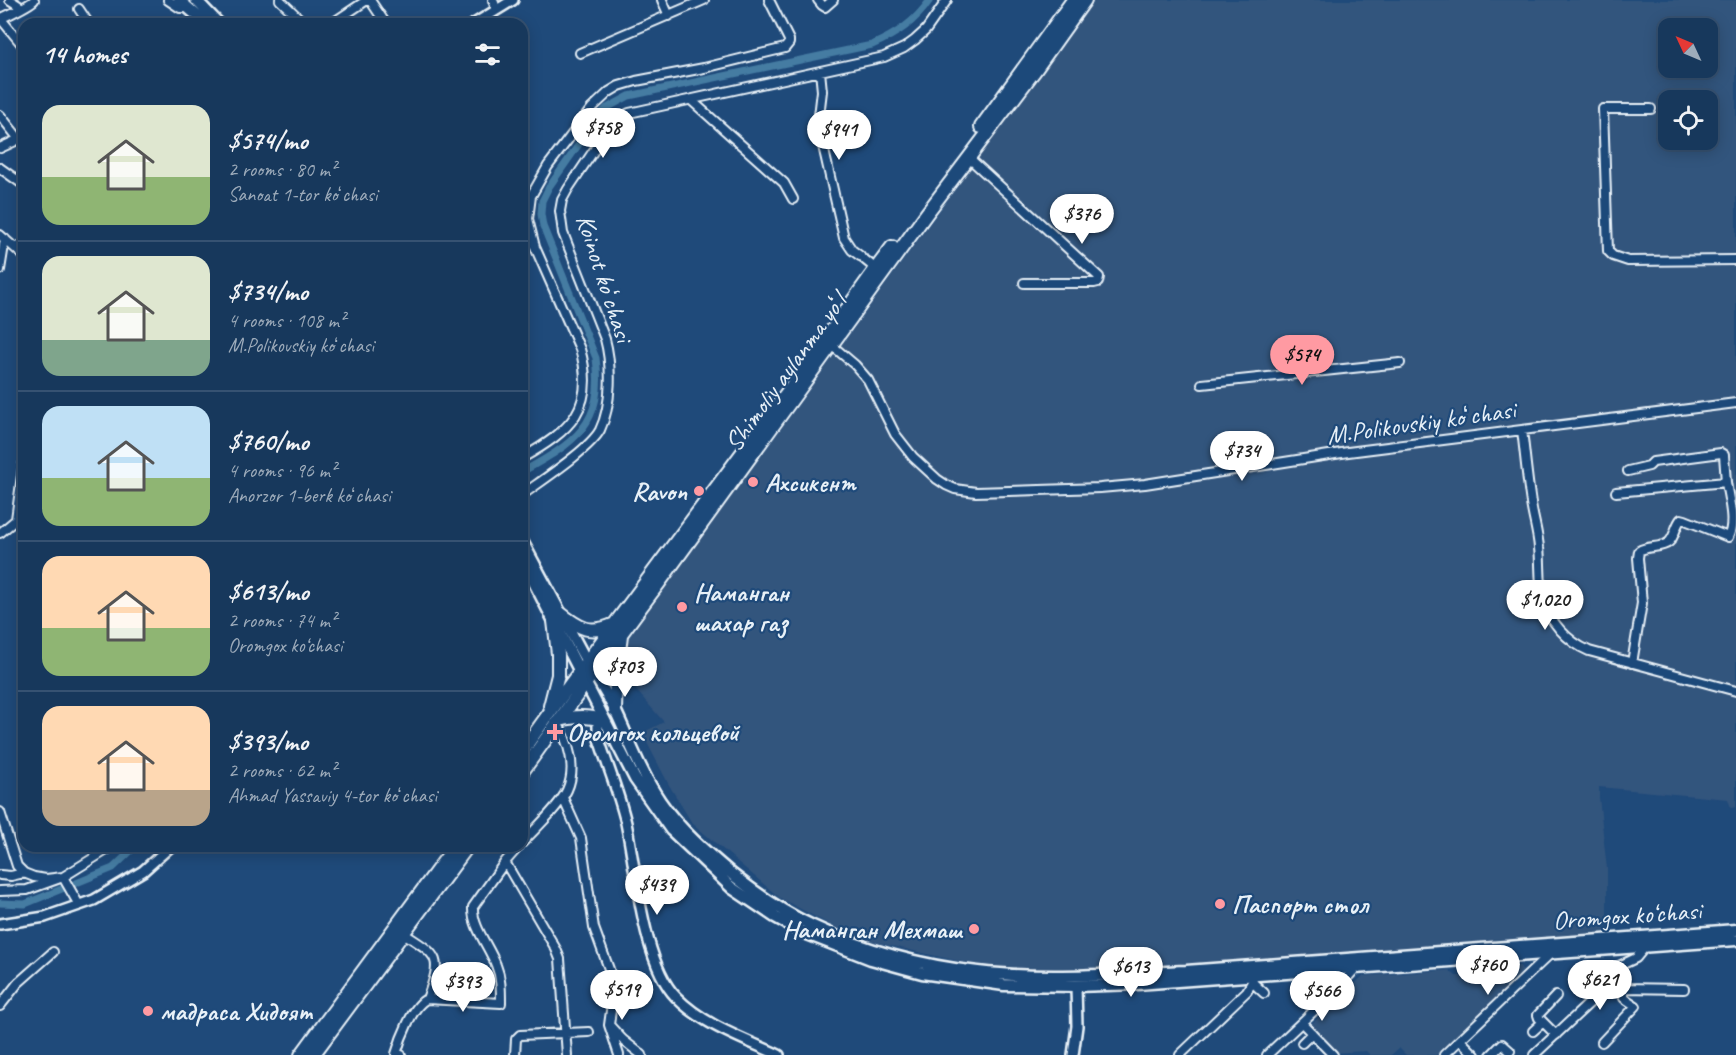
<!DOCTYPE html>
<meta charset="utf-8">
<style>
:root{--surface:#17385c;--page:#203f62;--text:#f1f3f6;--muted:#9eacbb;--line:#365272;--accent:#ff9aa2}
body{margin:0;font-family:Caveat,sans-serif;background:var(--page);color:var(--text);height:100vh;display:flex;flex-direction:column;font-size:22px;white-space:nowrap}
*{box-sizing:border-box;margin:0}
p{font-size:20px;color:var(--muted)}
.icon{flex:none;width:33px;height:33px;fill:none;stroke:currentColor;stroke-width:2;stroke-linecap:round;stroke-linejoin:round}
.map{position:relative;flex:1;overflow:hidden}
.drawer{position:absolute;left:18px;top:18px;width:510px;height:834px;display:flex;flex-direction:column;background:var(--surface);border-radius:18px;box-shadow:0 3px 15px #0003,0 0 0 2px var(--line)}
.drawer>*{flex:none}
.needle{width:39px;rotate:314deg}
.buttons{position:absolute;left:1658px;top:18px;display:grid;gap:12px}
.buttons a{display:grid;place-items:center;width:60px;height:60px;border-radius:12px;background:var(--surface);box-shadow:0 3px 15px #0003,0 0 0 2px var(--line);font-size:30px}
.price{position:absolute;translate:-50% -51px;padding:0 14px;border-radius:21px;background:#fff;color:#222;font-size:20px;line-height:39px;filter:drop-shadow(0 2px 3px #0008)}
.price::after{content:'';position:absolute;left:50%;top:36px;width:18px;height:14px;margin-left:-9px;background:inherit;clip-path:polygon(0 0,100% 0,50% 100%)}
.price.active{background:var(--accent);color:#111}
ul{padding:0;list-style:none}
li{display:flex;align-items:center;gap:18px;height:150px;padding:0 24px}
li+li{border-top:2px solid var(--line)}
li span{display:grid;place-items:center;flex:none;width:168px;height:120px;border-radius:18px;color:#555}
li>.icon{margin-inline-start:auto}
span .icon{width:72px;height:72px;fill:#fffc;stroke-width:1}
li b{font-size:26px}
h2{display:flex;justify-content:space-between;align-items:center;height:72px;padding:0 24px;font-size:26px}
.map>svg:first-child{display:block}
.built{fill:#33547d;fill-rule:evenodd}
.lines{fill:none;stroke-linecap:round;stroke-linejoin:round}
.canal{stroke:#457ba2;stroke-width:7}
.minor-casing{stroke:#e8f1f8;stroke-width:12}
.tertiary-casing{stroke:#e8f1f8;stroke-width:14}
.secondary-casing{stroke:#e8f1f8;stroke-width:15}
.primary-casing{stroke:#e8f1f8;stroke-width:16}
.minor{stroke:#1f4a7a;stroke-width:8}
.tertiary{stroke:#1f4a7a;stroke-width:9}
.secondary{stroke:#1f4a7a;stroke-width:10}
.primary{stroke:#1f4a7a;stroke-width:12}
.poi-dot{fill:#ff9aa2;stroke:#1f4a7a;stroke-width:2}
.labels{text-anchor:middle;stroke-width:4.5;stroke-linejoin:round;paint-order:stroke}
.street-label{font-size:26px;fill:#e8f1f8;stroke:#1f4a7a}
.poi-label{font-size:26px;font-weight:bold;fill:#e8f1f8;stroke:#1f4a7a;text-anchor:start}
</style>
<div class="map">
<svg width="1736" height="1055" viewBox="0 0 1736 1055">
<rect width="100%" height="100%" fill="#1f4a7a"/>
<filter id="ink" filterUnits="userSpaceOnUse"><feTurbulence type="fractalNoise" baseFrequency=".0167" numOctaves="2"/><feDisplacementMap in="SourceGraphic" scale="12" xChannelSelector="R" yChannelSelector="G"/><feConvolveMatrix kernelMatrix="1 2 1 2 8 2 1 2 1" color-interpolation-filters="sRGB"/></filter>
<g filter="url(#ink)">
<path class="built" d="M 1093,0 L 1736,0 L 1736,807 L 1731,808 L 1728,799 L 1599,787 L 1599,797 L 1607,869 L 1607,934 L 1440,949 L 1161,967 L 1001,971 L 853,937 L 780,898 L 692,823 L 669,785 L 642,733 L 664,722 L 621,673 L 629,637 ZM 1668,28 L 1707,28 L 1707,68 L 1668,68 ZM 1668,100 L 1707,100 L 1707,140 L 1668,140 Z
M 1520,966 L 1523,971 L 1458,1037 L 1455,1037 L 1437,1055 L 1406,1055 L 1399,1048 L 1391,1055 L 1370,1055 L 1366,1051 L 1331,1053 L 1307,1028 L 1363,976 L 1449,970 L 1456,976 L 1478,975 L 1481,968 Z"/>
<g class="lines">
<path class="canal" d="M 522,472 C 574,443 605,425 596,358 L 543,226 L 541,214 L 542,201 L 549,187 L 598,117 L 607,108 L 629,96 L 872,45 C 897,34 915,22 930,0
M 0,903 L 25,904 L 113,868 L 136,846"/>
<defs>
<path id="minor" d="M 10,0 L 21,7
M 168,0 L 180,8 L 188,8
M 280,0 L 305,24
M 370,0 L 386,24
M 493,0 L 496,9
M 662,0 L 669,16
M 818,0 L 822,5 L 825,7 L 833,0
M 79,9 L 89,24
M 0,19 C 8,15 30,5 34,0
M 1,19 L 24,47
M 331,24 L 367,0
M 580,53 L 704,0
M 820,71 L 822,91 L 818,124 L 844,238 L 852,250 L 860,256
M 691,100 L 784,183 L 793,199
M 1651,109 L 1603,109 L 1608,251 L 1613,256 L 1628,261 L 1736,260
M 0,115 L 19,139
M 0,148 L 24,137
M 968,157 L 1099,277 L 1098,282 L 1094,283 L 1024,283
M 0,168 L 24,185
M 0,235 L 24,256
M 15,248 L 24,244
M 865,260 L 876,269
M 0,270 L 5,239
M 828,342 L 855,365 L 868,380 L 895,434 L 913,457 L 937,479 L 946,485 L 955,489 L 976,492 L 1100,488 L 1145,484 L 1348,452 L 1736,403
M 1202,384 L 1400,363
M 1522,430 C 1525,454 1527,478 1531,503 C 1533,518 1538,533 1539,548 C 1541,564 1539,581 1543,598 C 1548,621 1568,642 1589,651 L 1736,691
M 522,458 C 570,431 597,408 580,349 L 535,247 L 528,219 L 531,196 L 548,166 L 592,108 L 609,92 L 619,86 L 636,81 L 704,68 L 785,48 L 789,43 L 789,40 L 769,0
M 1628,471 L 1649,466 L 1653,462 L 1721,453 L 1724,455 L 1726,482
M 1616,492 L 1726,482 C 1728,498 1736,522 1728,537 L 1685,520 L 1681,519 C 1675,526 1675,537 1669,542 C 1661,549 1648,545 1639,551 L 1638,558 L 1642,603 L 1632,663
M 522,495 C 541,481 590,449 600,430 C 612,405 612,365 605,339 L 563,233 L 560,211 L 562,200 L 568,189 L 611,125 L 619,118 L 629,113 L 884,57 L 904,48 L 915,40 L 926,30 L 947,0
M 16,519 L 24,461
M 0,533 L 24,513
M 563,798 L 581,838 L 594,928 L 609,969 L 614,989 L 609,1025 L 619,1055
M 0,812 L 17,866 L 24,873 L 34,877 L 46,879 L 63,877 L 79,905
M 522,843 C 535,829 560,806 567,790 C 577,768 569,742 557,723
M 505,862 L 556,949 L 560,959 L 567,1055
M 0,875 L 11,876 L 24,873
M 0,891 L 27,890 L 63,877 L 113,846
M 1252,982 L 1264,993
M 1623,988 L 1684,989
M 427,999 L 501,1003 C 501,989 501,977 496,965 C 489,946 472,927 473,907 L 505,862 L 519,846
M 0,1006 L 18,983 L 53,952
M 1302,1023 L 1333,1055
M 610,1026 L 623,1040 L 642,1055
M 1533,1031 L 1543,1022
M 1556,1035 L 1539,1018 L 1538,1015 L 1556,996
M 1460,1040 L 1475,1055
M 1602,1042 L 1636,1006 L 1624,998 L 1619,966
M 1302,1043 L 1312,1033
M 401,1055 L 396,1054 C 400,1040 413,1004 427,999 C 443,957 439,956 403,933
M 515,1055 L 516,1039 L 520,1035 L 589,1032
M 1180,1055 L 1247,991 L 1252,982 L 1255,973
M 1267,1055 L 1336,990 L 1356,968
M 1444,1055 L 1549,955
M 1491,1055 L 1502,1044 L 1510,1051
M 1534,1055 L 1598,995 L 1619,966 L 1636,958 L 1645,947"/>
<path id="tertiary" d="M 474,24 L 513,0
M 603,720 L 598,724 L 598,736 C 607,765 619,793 626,823 C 636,869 643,964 676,997 C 703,1025 744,1039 779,1055
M 0,924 L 45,917 L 94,900 L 143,871 L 171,846
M 1073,1055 L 1077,1026 L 1076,986"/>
<path id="secondary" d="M 179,0 L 207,24
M 196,0 L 219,24
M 522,541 C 542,579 562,616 582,653 C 593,673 606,692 616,712 C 630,742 641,773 660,801 C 679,829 707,853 733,875 C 757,894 784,913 813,926 C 863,950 923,966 978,972 C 1046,980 1117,974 1186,971 L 1736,930
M 522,559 L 635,779 L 671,830 L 732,888 L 775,917 L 802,932 L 871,959 L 922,973 L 1004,985 L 1076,986 L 1137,984 L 1736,940"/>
<path id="primary" d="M 981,127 L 1073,0
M 560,613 C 580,629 590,635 615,624
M 550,706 L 558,675 L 558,654 L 554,621
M 615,711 L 616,676 L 621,635
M 560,720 C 576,716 587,716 603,720
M 522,751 C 613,623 709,499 802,372 C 832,331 861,288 892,247
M 522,772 C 568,709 612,644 659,583 L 927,213 L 1033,73 L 1085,0
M 301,1055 L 455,846
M 313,1055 L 468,846"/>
</defs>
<use href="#minor" class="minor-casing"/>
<use href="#tertiary" class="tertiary-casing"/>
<use href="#secondary" class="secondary-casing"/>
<use href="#primary" class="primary-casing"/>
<use href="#minor" class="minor"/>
<use href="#tertiary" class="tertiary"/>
<use href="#secondary" class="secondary"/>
<use href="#primary" class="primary"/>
</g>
</g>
<g class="poi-dot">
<circle cx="753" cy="482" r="6"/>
<circle cx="699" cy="491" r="6"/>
<circle cx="682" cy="607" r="6"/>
<path d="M552 723h6v6h6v6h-6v6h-6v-6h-6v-6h6z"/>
<circle cx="1220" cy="904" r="6"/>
<circle cx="974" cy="929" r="6"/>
<circle cx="148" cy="1011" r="6"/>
</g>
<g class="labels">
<g class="street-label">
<text transform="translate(605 278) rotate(72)" y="9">Koinot koʻchasi</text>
<text transform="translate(785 372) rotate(-54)" y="9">Shimoliy aylanma yoʻl</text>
<text transform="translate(1421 422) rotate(-8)" y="9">M.Polikovskiy koʻchasi</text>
<text transform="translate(1627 915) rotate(-4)" y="9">Oromgox ko‘chasi</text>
</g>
<g class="poi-label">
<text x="765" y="491">Ахсикент</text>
<text x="687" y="500" text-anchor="end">Ravon</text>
<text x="694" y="601">Наманган<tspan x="694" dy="30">шахар газ</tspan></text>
<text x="567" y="741">Оромгох кольцевой</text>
<text x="1232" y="913">Паспорт стол</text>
<text x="962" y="938" text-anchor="end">Наманган Мехмаш</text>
<text x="160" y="1020">мадраса Хидоят</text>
</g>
</g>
</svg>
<div class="buttons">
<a><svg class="needle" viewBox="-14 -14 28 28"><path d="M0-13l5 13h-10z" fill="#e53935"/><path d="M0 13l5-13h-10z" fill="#9eacbb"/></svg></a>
<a><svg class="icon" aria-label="locate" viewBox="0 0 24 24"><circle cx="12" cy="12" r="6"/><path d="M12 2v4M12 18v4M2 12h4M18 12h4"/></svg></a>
</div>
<b class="price" style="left:603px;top:159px">$758</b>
<b class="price" style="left:839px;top:161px">$941</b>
<b class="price" style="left:1082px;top:245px">$376</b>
<b class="price active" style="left:1302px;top:386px">$574</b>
<b class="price" style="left:1242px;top:482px">$734</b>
<b class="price" style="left:1545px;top:631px">$1,020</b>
<b class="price" style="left:625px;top:698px">$703</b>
<b class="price" style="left:657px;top:916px">$439</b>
<b class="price" style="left:1488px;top:996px">$760</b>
<b class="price" style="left:1131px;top:998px">$613</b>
<b class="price" style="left:1600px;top:1011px">$621</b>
<b class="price" style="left:463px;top:1013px">$393</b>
<b class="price" style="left:622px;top:1021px">$519</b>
<b class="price" style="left:1322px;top:1022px">$566</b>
<section class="drawer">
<h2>14 homes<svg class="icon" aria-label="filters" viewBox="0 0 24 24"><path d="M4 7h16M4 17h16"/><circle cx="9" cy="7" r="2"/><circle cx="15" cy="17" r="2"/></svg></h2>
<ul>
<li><span style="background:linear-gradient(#dfe7d0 60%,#8fb573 0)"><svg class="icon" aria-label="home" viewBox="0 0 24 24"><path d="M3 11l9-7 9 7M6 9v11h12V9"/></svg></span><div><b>$574/mo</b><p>2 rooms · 80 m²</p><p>Sanoat 1-tor koʻchasi</p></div></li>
<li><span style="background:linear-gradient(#dfe7d0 70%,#7fa58c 0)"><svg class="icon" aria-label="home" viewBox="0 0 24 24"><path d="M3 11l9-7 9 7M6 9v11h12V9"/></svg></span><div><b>$734/mo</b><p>4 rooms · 108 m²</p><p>M.Polikovskiy koʻchasi</p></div></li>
<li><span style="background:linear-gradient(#bfe0f5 60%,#8fb573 0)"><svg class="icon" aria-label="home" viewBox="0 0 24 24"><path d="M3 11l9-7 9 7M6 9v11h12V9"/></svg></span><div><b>$760/mo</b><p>4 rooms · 96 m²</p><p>Anorzor 1-berk koʻchasi</p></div></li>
<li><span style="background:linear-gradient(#ffd9b3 60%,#8fb573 0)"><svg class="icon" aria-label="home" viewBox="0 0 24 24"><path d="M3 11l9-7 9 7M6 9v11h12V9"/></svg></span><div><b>$613/mo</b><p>2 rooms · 74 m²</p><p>Oromgox ko‘chasi</p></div></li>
<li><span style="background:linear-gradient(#ffd9b3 70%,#b9a48a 0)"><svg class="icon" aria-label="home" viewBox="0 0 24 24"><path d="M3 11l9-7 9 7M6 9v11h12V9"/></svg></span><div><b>$393/mo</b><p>2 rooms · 62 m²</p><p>Ahmad Yassaviy 4-tor koʻchasi</p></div></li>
</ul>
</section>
</div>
